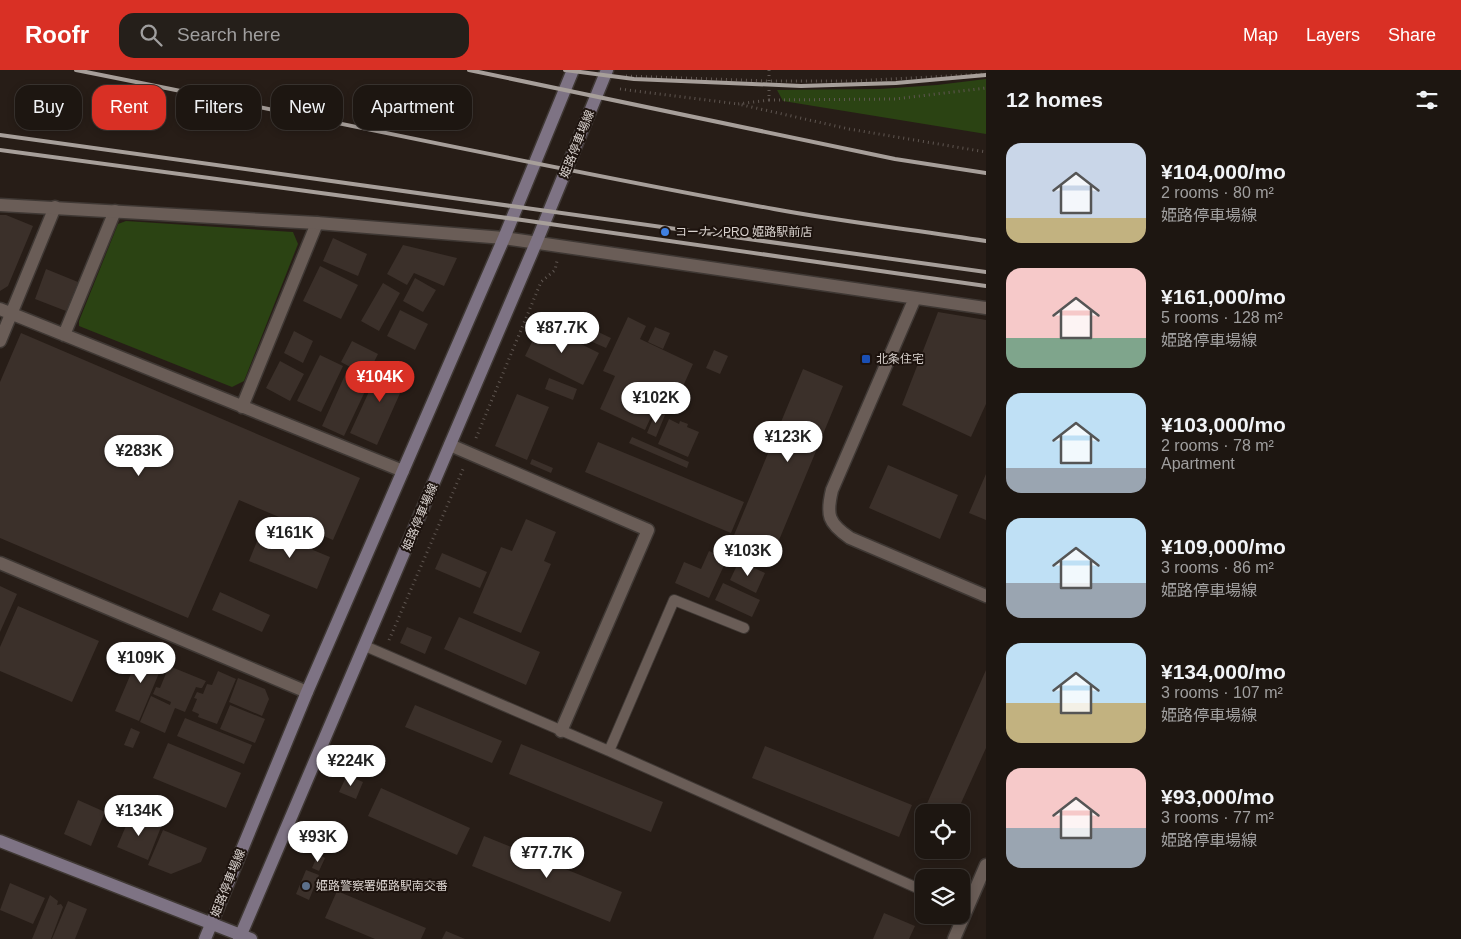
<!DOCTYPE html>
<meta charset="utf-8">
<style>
:root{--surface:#1d1611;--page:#251f1a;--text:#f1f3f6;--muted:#a09f9f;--line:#3b3531;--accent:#d93025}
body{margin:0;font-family:Helvetica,"Noto Sans JP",sans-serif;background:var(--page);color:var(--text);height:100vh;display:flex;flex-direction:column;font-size:19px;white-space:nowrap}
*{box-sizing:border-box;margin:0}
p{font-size:16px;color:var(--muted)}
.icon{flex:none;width:28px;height:28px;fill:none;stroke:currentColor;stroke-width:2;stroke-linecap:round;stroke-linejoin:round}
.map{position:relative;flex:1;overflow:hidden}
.details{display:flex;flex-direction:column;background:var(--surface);width:475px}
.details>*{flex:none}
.banner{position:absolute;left:15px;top:15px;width:475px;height:45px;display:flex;gap:10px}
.buttons{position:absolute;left:915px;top:734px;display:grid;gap:10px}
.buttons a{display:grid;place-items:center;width:55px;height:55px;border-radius:10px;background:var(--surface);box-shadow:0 2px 8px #0003,0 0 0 1px var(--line);font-size:25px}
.price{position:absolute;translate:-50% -42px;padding:0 11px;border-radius:18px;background:#fff;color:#222;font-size:16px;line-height:32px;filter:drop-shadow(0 1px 2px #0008)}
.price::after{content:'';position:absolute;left:50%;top:30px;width:15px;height:11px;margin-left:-8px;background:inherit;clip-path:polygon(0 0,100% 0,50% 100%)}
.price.selected{background:var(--accent);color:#fff}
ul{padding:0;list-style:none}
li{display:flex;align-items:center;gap:15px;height:125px;padding:0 20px}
li span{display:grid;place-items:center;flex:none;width:140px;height:100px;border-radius:15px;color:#555}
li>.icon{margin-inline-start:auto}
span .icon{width:60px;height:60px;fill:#fffc;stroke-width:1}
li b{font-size:21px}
h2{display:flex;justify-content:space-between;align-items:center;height:60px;padding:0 20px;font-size:21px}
.pill{padding:0 18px;border-radius:15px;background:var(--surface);box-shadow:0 2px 8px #0003,0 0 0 1px var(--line);font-size:18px;line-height:45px}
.pill.selected{background:var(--accent);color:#fff}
header{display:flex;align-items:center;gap:30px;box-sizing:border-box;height:70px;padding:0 25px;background:var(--accent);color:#fff}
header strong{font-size:24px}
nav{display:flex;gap:28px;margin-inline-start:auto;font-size:18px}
.search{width:350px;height:45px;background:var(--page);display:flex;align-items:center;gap:12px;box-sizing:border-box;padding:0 18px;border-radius:15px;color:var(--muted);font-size:19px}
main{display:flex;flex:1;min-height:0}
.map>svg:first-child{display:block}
.green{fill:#2b4313}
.building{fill:#3b302a}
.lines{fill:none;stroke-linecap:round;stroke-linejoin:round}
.service-casing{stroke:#3f3834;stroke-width:12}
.minor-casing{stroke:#3f3834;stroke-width:15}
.tertiary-casing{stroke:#3f3834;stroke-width:15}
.secondary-casing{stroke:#3f3834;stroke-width:15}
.path{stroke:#5f5651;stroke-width:3;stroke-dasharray:1 4;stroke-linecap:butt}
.service{stroke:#6a5d57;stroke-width:10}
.minor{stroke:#6a5d57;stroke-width:12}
.tertiary{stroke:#6a5d57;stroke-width:12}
.secondary{stroke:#7e7384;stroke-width:12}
.rail{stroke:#a79f9a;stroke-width:4}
.shop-dot{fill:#3f7fe0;stroke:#1d130e;stroke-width:2}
.transit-dot{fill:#1a4fb4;stroke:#1d130e;stroke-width:2}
.service-dot{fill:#5c6f8a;stroke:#1d130e;stroke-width:2}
.labels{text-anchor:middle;stroke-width:4;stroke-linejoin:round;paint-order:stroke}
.street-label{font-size:12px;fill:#d9d2ce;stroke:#1d130e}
.poi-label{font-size:12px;fill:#d9d2ce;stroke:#1d130e;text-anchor:start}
</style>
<header>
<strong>Roofr</strong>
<div class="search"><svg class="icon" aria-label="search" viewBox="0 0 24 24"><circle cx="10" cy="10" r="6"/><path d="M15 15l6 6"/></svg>Search here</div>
<nav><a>Map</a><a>Layers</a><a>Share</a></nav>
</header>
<main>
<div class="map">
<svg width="986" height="869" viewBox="0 0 986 869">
<rect width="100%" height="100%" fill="#271d17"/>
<path class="green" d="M 986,9 L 986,64 L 783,31 L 777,20 L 880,19 L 937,15 Z
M 126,151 L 293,162 L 298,174 L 244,311 L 232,317 L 79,256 L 79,251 L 118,154 Z"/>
<path class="building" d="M 0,145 L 6,145 L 33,156 L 8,216 L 0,221 Z
M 333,168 L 367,184 L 358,206 L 323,191 Z
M 403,175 L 457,188 L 444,216 L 414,203 L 407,215 L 387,204 Z
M 320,196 L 358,215 L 341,249 L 303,231 Z
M 46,199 L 78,212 L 66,241 L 35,229 Z
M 415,208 L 436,220 L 423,242 L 403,231 Z
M 383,213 L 400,223 L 379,261 L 361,251 Z
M 400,240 L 428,254 L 415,280 L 387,266 Z
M 938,242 L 986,250 L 986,334 L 971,367 L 902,335 Z
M 628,247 L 646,256 L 640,269 L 693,294 L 672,341 L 657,334 L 645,360 L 600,339 L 615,306 L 603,301 Z
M 541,254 L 599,283 L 583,315 L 525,286 Z
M 655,257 L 670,263 L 663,279 L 648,272 Z
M 592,259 L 611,268 L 606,278 L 588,270 Z
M 294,261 L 313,271 L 303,293 L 284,283 Z
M 21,263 L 360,408 L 333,470 L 239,430 L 188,548 L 0,468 L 0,312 Z
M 352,271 L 378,284 L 367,306 L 341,292 Z
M 714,280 L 728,286 L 720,304 L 706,298 Z
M 320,285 L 343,296 L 321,342 L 297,331 Z
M 280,291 L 304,304 L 290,331 L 266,318 Z
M 383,291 L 409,303 L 377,375 L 350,363 Z
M 803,299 L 843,316 L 772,487 L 732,470 Z
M 345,305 L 368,315 L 344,366 L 322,356 Z
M 549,308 L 577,319 L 573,330 L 545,319 Z
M 517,324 L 549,337 L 527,390 L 495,376 Z
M 656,341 L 665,345 L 656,367 L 647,363 Z
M 669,349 L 679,354 L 680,351 L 688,354 L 687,357 L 699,362 L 688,387 L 658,374 Z
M 632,367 L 689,392 L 687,398 L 629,373 Z
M 598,372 L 744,432 L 731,463 L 585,402 Z
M 532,389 L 553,398 L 551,403 L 530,394 Z
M 888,395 L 958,425 L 940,469 L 869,438 Z
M 986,404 L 986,450 L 969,443 Z
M 526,449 L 556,462 L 544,491 L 551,494 L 521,563 L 473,543 L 501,477 L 512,481 Z
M 262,459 L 330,487 L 317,519 L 249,491 Z
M 709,481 L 727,489 L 709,528 L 675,513 L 684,492 L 701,499 Z
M 442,483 L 487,502 L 480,518 L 435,499 Z
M 739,491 L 765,503 L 756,523 L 730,510 Z
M 723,513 L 760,530 L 752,547 L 715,530 Z
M 0,516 L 17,524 L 0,562 Z
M 220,522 L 270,545 L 262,562 L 212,540 Z
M 18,536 L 99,571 L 72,632 L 0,601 L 0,577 Z
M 459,547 L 540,582 L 526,615 L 444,579 Z
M 407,557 L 432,567 L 425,584 L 400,573 Z
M 148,576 L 167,584 L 139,651 L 115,641 L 138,587 L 142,589 Z
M 169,596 L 206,611 L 202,618 L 200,618 L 196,617 L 185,642 L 175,638 L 165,663 L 140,652 L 151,626 L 170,635 L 171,632 L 153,624 L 156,617 L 160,618 Z
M 986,600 L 986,678 L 957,742 L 924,742 L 924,757 L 918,754 Z
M 218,601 L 236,609 L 217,654 L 198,647 L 199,644 L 192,641 L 197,629 L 194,628 L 197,622 L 203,624 L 207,614 L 212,615 Z
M 238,608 L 265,619 L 269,629 L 262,646 L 229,632 Z
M 230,635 L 265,649 L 255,673 L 220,659 Z
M 415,635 L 502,671 L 492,693 L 405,657 Z
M 185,648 L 252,675 L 244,694 L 177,666 Z
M 131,658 L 140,662 L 133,678 L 124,675 Z
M 168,673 L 241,703 L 226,738 L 153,708 Z
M 521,674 L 663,732 L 651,762 L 509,704 Z
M 765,676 L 912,735 L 899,767 L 752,708 Z
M 347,705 L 363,712 L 356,729 L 339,722 Z
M 381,718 L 470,758 L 457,785 L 368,746 Z
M 78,730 L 105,742 L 91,776 L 64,764 Z
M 131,744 L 161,757 L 148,790 L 117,777 Z
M 163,760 L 207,778 L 201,792 L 171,804 L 148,795 Z
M 484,766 L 622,822 L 610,852 L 472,796 Z
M 318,784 L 325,788 L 319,801 L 312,798 Z
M 306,800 L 319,805 L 309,830 L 296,824 Z
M 10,813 L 45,828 L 33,854 L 0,840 Z
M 337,821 L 426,858 L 421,869 L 375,869 L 325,848 Z
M 50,825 L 58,831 L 57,835 L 61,834 L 63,837 L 51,869 L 32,869 Z
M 68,831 L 87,839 L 75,869 L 52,869 Z
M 884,843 L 915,856 L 909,869 L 873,869 Z
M 446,861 L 465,869 L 442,869 Z"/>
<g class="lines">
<defs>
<path id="service" d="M 365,576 L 609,681 L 924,821
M 609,681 L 674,530 L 744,558"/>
<path id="minor" d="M 0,239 L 403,401
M 64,265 L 115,141
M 0,271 L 55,137
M 242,337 L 317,153
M 450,375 L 648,460 L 561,661
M 0,493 L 307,622"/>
<path id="tertiary" d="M 0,135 L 317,153 L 504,168 L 986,238
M 915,228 L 832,420 C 826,445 828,453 850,468 L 986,526
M 954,869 L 986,795"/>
<path id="secondary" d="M 0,771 L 251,869
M 205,869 L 307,622 L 504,168 L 573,0
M 239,869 L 536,173 L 607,0"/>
</defs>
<use href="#service" class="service-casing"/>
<use href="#minor" class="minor-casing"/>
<use href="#tertiary" class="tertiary-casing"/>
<use href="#secondary" class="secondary-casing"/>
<path class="path" d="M 769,0 L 769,30 L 738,34 L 849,59 L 986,82
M 626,6 L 769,11 L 854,11 L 986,4
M 620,19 L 738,34
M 769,30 L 895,29 L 986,18
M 476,368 L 541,212 L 555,200 L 557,191
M 389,570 L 464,397"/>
<use href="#service" class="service"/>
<use href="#minor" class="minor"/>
<use href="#tertiary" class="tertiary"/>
<use href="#secondary" class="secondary"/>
<path class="rail" d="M 76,0 C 309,46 541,97 774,139 C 844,152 916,160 986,171
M 469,0 L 895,89 L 986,103
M 565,0 L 634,9 L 801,16 L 896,13 L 986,5
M 0,65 L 986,202
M 0,80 L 522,150 L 986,216"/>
</g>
<circle class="shop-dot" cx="665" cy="162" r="5"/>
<rect class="transit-dot" x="861" y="284" width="10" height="10" rx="2.5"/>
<circle class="service-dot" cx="306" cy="816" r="5"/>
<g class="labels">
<g class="street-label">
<text transform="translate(577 74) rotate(-68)" y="4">姫路停車場線</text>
<text transform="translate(420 447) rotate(-67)" y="4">姫路停車場線</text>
<text transform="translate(228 813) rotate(-68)" y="4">姫路停車場線</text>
</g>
<g class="poi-label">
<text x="675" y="166">コーナンPRO 姫路駅前店</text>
<text x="876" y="293">北条住宅</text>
<text x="316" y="820">姫路警察署姫路駅南交番</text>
</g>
</g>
</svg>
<div class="buttons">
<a><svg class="icon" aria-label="locate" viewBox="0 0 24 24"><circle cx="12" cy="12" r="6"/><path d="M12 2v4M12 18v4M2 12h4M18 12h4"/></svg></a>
<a><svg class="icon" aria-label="layers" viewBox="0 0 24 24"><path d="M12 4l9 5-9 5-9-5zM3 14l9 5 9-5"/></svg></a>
</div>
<b class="price" style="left:562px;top:284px">¥87.7K</b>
<b class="price selected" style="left:380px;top:333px">¥104K</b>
<b class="price" style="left:656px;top:354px">¥102K</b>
<b class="price" style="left:788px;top:393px">¥123K</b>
<b class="price" style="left:139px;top:407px">¥283K</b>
<b class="price" style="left:290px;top:489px">¥161K</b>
<b class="price" style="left:748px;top:507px">¥103K</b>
<b class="price" style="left:141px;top:614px">¥109K</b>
<b class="price" style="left:351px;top:717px">¥224K</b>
<b class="price" style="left:139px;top:767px">¥134K</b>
<b class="price" style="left:318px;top:793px">¥93K</b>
<b class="price" style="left:547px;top:809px">¥77.7K</b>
<div class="banner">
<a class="pill">Buy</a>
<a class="pill selected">Rent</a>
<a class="pill">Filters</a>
<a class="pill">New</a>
<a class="pill">Apartment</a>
</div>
</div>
<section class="details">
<h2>12 homes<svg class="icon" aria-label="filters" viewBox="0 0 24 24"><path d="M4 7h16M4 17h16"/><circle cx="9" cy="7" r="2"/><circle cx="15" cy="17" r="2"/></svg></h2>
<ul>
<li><span style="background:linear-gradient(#c9d6e8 75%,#c2b280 0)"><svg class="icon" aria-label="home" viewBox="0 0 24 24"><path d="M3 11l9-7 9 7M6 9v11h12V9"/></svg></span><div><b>¥104,000/mo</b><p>2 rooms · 80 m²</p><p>姫路停車場線</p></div></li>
<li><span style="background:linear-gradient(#f6c9c9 70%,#7fa58c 0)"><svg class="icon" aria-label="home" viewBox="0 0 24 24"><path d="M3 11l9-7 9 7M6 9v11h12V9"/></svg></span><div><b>¥161,000/mo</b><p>5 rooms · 128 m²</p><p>姫路停車場線</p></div></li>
<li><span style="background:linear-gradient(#bfe0f5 75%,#9aa5b1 0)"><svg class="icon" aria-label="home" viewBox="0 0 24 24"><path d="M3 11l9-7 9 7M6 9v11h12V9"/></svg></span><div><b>¥103,000/mo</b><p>2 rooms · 78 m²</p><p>Apartment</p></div></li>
<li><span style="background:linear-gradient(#bfe0f5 65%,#9aa5b1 0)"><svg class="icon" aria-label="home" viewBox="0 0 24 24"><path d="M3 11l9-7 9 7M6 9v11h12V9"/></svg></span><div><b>¥109,000/mo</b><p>3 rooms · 86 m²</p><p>姫路停車場線</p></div></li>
<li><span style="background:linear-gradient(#bfe0f5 60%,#c2b280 0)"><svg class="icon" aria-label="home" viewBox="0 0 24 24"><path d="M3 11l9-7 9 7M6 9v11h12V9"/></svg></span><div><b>¥134,000/mo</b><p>3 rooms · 107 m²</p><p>姫路停車場線</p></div></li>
<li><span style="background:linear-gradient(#f6c9c9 60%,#9aa5b1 0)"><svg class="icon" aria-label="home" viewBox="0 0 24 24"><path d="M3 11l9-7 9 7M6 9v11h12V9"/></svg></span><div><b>¥93,000/mo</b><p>3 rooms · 77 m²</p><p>姫路停車場線</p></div></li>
</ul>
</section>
</main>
